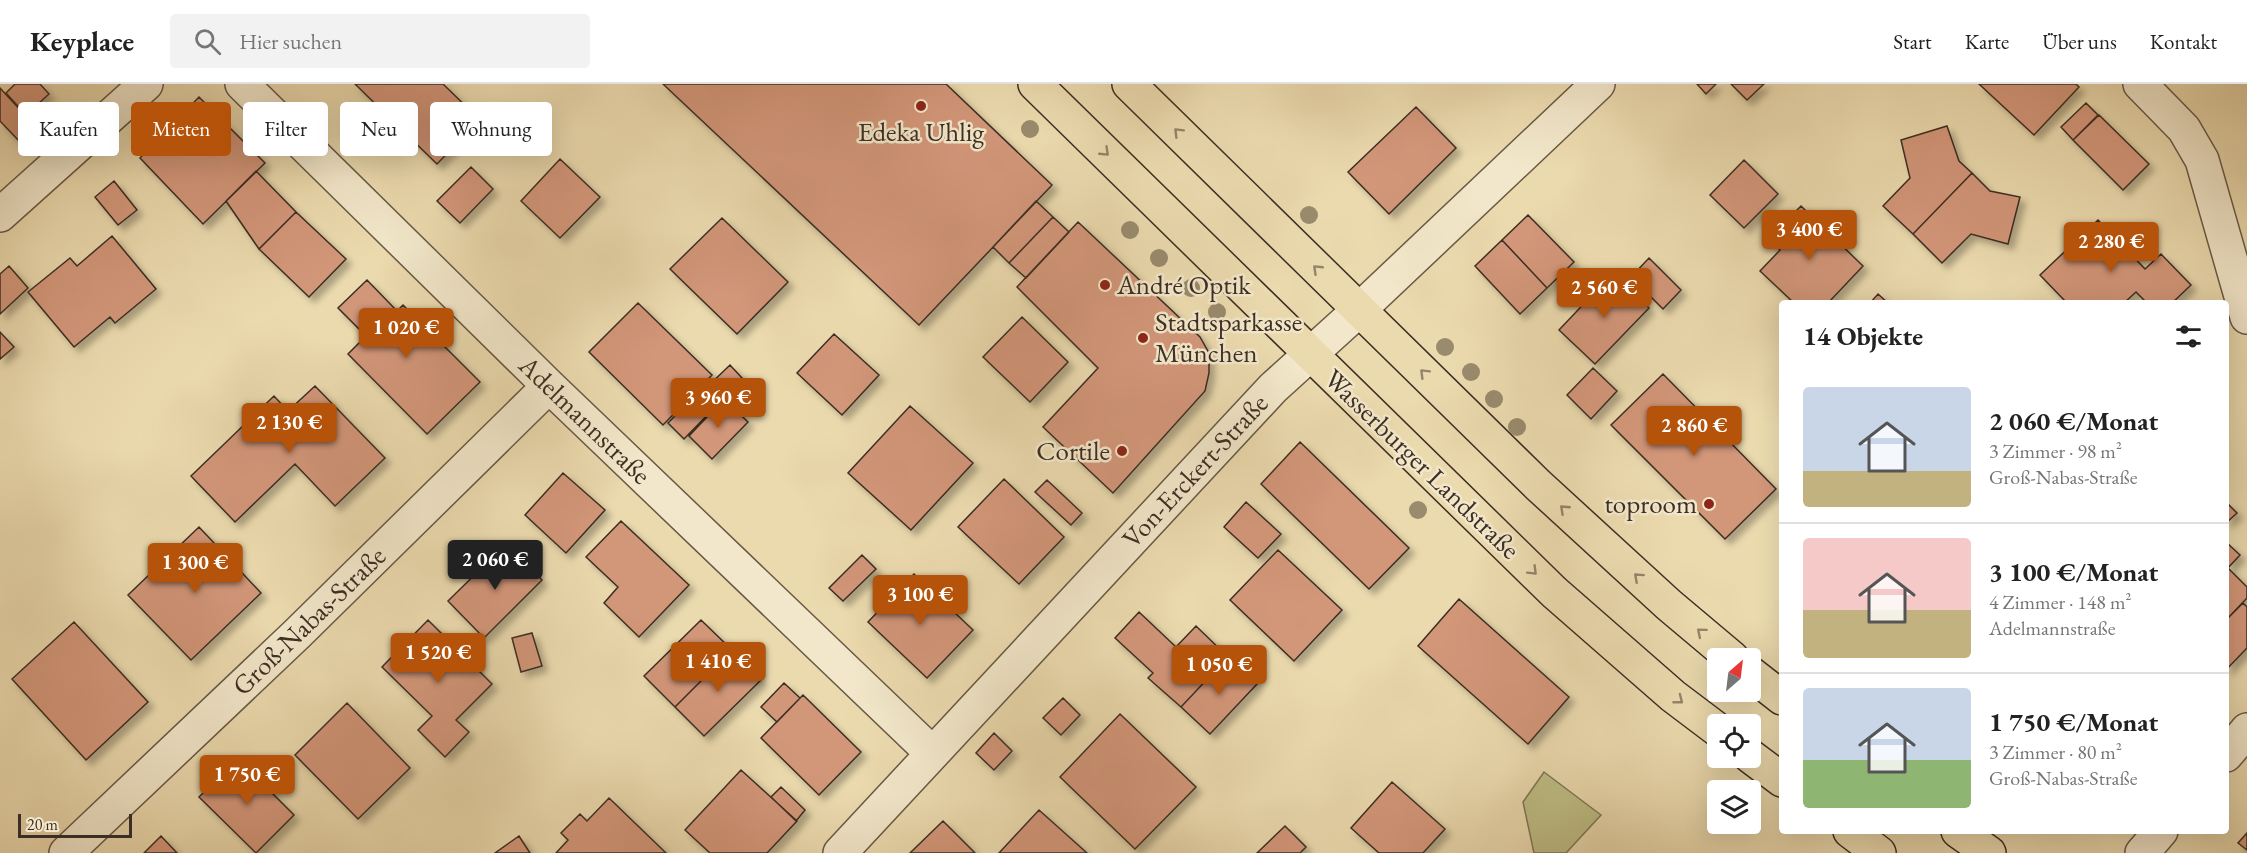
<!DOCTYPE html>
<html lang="de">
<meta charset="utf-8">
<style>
:root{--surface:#fff;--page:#f2f2f2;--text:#222;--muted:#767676;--line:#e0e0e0;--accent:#b45309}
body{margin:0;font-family:"EB Garamond",serif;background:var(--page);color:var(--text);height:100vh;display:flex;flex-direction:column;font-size:22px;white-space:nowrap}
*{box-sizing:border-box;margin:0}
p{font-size:20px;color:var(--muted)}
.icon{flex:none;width:33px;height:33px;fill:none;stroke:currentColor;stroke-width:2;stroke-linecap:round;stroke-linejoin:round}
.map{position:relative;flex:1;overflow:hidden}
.sheet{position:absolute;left:1779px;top:216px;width:450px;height:534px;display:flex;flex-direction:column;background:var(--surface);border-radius:6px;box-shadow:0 6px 24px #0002}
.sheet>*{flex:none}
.hud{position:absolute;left:18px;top:18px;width:570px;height:54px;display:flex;gap:12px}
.needle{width:39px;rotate:28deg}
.buttons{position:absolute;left:1707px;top:564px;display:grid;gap:12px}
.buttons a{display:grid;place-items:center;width:54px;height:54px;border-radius:6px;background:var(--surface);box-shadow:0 6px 24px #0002;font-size:30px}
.scale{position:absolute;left:18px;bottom:15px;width:114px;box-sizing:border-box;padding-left:6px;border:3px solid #3c2e24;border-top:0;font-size:16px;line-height:21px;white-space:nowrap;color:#3c2e24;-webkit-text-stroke:4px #f2e7ca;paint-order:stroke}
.price{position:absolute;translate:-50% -51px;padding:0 14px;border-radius:6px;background:var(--accent);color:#fff;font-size:20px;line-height:39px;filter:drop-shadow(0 2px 3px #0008)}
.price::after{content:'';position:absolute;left:50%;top:36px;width:18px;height:14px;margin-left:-9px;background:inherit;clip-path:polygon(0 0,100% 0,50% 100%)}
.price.on{background:#222;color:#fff}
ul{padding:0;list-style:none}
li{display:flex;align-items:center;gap:18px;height:150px;padding:0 24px}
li+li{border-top:2px solid var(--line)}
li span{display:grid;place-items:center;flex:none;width:168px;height:120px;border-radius:6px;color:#555}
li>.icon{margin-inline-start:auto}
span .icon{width:72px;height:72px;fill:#fffc;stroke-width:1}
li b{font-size:26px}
h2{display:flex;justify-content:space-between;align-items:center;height:72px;padding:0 24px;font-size:26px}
.pill{padding:0 21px;border-radius:6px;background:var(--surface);box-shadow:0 6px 24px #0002;font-size:21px;line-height:54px}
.pill.on{background:var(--accent);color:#fff}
header{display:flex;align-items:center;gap:36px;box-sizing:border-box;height:84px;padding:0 30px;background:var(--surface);border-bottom:2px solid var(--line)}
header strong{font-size:28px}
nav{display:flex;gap:33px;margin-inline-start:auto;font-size:21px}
.search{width:420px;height:54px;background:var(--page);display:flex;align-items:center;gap:15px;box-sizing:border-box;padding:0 21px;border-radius:6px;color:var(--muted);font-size:22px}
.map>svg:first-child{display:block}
.green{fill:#bebd85;stroke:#7d7654;stroke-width:1.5}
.building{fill:#d29679;stroke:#3c2e24;stroke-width:1.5;filter:url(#shadow)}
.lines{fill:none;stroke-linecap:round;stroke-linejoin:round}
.minor-casing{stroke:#685946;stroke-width:36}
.tertiary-casing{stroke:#685946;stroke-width:36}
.primary-casing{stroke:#3c2e24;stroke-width:36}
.minor{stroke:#f2e7ca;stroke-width:33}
.tertiary{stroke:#f2e7ca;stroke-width:33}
.primary{stroke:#ebdaae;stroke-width:33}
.tree{fill:#998b6d}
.oneway{stroke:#948469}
.poi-dot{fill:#8f2418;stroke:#f2e7ca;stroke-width:2}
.labels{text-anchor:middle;stroke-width:5;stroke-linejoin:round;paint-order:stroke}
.poi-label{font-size:27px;fill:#3c2e24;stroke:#f2e7ca;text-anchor:start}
.street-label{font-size:27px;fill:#3c2e24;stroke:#f2e7ca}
</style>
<header>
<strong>Keyplace</strong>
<div class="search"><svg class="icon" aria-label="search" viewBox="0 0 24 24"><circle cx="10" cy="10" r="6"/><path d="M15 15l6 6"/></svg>Hier suchen</div>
<nav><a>Start</a><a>Karte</a><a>Über uns</a><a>Kontakt</a></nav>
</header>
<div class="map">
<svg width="2247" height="769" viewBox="0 0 2247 769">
<defs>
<filter id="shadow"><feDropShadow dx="5.5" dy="5.5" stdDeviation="3" flood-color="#0004"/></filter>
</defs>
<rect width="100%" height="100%" fill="#ebdaae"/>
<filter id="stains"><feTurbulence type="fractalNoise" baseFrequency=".00333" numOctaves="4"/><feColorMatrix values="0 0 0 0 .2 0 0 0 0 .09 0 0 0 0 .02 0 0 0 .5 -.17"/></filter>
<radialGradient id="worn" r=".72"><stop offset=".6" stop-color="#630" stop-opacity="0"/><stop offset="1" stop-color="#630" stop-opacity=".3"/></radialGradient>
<path class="green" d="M 1544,688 L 1601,731 L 1566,769 L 1534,769 L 1523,718 Z"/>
<path class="building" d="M 15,0 L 40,0 L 49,10 L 26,31 L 6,9 Z
M 355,0 L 443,0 L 480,36 L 437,80 Z
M 663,0 L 946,0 L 1052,101 L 919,241 Z
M 1697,0 L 1716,0 L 1706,10 Z
M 1731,0 L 1764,0 L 1747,16 Z
M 1979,0 L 2076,0 L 2079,3 L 2034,51 Z
M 0,4 L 35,42 L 19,57 L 0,37 Z
M 199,13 L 265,79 L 203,140 L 140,74 Z
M 2086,19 L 2098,31 L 2073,56 L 2061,43 Z
M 1416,23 L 1456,64 L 1389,130 L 1348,88 Z
M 2099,31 L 2149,80 L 2123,106 L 2073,56 Z
M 1947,42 L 1959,77 L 1972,89 L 1913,150 L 1883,122 L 1910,94 L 1901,56 Z
M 560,75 L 600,113 L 560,154 L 521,117 Z
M 1744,76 L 1778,110 L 1744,144 L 1710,111 Z
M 471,83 L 493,105 L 460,139 L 437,117 Z
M 256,87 L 296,128 L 259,165 L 226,117 Z
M 1972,89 L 1990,107 L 2020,113 L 2008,160 L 1971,150 L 1942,179 L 1913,150 Z
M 114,97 L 137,126 L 118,141 L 95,113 Z
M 1036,117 L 1053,133 L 1009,179 L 993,163 Z
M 1801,122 L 1863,182 L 1828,219 L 1794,219 L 1760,187 L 1780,166 L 1768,155 Z
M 296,128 L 346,175 L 309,213 L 259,165 Z
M 1528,131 L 1574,178 L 1547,204 L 1502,156 Z
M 1053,133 L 1069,148 L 1026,194 L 1009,179 Z
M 722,134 L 788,198 L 737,250 L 670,185 Z
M 2098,136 L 2145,185 L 2161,170 L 2191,201 L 2172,219 L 2147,219 L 2136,208 L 2124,219 L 2067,219 L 2040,191 Z
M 1078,138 L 1200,253 L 1209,269 L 1209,289 L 1205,307 L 1113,409 L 1043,343 L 1098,284 L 1017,203 Z
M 112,152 L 156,205 L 115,239 L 110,233 L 74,263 L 28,208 L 70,174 L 77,182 Z
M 1502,156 L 1547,204 L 1520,230 L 1475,182 Z
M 1649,174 L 1681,206 L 1663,225 L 1631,193 Z
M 9,182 L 28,204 L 0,230 L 0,190 Z
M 1613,189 L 1649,224 L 1595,280 L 1559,246 Z
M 367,196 L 397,227 L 403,221 L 480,298 L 427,350 L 348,270 L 366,252 L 338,224 Z
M 1878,210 L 1888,219 L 1870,219 Z
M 638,219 L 712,291 L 663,341 L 589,268 Z
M 1022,233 L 1068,278 L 1030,318 L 983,273 Z
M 0,248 L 14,263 L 0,275 Z
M 834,250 L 879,291 L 842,331 L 797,289 Z
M 730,281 L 742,294 L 718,316 L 706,304 Z
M 1593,284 L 1617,307 L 1591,335 L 1567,311 Z
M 1663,290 L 1776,405 L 1725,455 L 1611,341 Z
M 315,302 L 385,374 L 335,422 L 295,380 L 235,438 L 191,392 L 274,312 L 288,327 Z
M 702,305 L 718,320 L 684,355 L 668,339 Z
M 724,315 L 748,338 L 712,375 L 689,352 Z
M 910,322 L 973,379 L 911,446 L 848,389 Z
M 1300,358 L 1409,464 L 1369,505 L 1261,400 Z
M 563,389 L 605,426 L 566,469 L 525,431 Z
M 1004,395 L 1064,453 L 1019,500 L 958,443 Z
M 1047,396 L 1082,429 L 1071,441 L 1035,408 Z
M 1246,418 L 1281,450 L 1258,474 L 1224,443 Z
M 2226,418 L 2237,429 L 2226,439 Z
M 621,437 L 689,501 L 639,553 L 604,519 L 618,503 L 586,473 Z
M 199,443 L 261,509 L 191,576 L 128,511 Z
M 2226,458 L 2240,471 L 2226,486 Z
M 506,460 L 542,496 L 484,554 L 448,517 Z
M 1278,466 L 1342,526 L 1294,577 L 1230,516 Z
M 862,471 L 876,485 L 843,517 L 829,504 Z
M 2228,484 L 2247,503 L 2247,514 L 2226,536 L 2226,486 Z
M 914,490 L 973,546 L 927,594 L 868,538 Z
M 1459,515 L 1569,613 L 1528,660 L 1418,562 Z
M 2243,519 L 2247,523 L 2247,564 L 2226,586 L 2226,536 Z
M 1139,528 L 1176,563 L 1196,542 L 1228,573 L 1181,623 L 1148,594 L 1153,589 L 1115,554 Z
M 428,536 L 492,600 L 456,636 L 469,648 L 445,673 L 418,646 L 432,632 L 382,583 Z
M 701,536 L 732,566 L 675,623 L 644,592 Z
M 74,538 L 148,618 L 86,676 L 12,595 Z
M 532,549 L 542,582 L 521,588 L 512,554 Z
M 732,566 L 761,596 L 704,652 L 675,623 Z
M 1228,573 L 1257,600 L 1210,650 L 1181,623 Z
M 784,599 L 800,614 L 777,638 L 761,623 Z
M 803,611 L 861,668 L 819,711 L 761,654 Z
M 1063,614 L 1080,631 L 1061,651 L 1043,634 Z
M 347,619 L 410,684 L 358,735 L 295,671 Z
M 1120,630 L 1196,703 L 1135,765 L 1060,693 Z
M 994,649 L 1012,667 L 994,686 L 976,669 Z
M 238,675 L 294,731 L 256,769 L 199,713 Z
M 741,686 L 797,737 L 767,769 L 710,769 L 685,746 Z
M 1392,698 L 1445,745 L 1423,769 L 1379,769 L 1351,744 Z
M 781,703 L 805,726 L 796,737 L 771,713 Z
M 609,714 L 666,769 L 556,769 L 568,756 L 561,749 L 580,730 L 587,737 Z
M 1039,726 L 1087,769 L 999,769 Z
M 943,737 L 975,769 L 910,769 Z
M 1285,742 L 1306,763 L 1300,769 L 1257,769 Z
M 2247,749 L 2247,766 L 2238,759 Z
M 161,752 L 177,769 L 144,769 Z
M 519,752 L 530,769 L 495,769 Z"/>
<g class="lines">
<defs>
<path id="minor" d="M 242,0 L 549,302 L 932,669
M 2140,0 L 2184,45 L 2202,76 L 2247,233
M 0,131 L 146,0
M 1359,226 L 1598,0
M 2226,671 L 2247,646
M 66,769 L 297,550 L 549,302
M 2142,769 L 2161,747"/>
<path id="tertiary" d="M 840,769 L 1273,304 L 1359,226"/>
<path id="primary" d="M 1035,0 L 1554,508 L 1673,612 L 1718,646
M 1129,0 L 1538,401 L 1669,521 L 1732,574
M 1750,589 L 1782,614
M 1750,672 L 1782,696
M 1850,747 L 1879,769
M 1958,747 L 1989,769"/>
</defs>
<use href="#minor" class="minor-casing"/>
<use href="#tertiary" class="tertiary-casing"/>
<use href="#primary" class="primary-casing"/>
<use href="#minor" class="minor"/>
<use href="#tertiary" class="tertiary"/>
<use href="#primary" class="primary"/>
</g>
<g class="tree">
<circle cx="1030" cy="45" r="9"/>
<circle cx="1309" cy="131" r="9"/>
<circle cx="1130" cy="146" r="9"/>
<circle cx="1159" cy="174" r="9"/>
<circle cx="1191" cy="204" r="9"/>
<circle cx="1217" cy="228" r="9"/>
<circle cx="1445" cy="263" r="9"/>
<circle cx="1471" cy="288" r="9"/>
<circle cx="1494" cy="315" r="9"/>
<circle cx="1517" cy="343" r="9"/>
<circle cx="1418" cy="426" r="9"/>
</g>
<defs><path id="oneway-chevron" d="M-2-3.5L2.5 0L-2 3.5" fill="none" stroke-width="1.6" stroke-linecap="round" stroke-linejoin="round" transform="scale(1.5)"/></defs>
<g class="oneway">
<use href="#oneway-chevron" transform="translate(1178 48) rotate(-135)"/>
<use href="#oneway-chevron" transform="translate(1105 68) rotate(44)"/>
<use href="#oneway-chevron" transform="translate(1317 185) rotate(-136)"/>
<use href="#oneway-chevron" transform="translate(1424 289) rotate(-135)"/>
<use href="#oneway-chevron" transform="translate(1564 425) rotate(-137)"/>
<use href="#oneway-chevron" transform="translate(1533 487) rotate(45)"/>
<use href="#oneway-chevron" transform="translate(1638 493) rotate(-138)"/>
<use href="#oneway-chevron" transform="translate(1701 548) rotate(-140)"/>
<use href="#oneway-chevron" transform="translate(1679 616) rotate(38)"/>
</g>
<g class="poi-dot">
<circle cx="921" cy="22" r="6"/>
<circle cx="1105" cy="201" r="6"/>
<circle cx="1143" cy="254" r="6"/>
<circle cx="1122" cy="367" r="6"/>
<circle cx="1709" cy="420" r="6"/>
</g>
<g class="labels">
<g class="poi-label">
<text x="921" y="57" text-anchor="middle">Edeka Uhlig</text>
<text x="1117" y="210">André Optik</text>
<text x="1155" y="247">Stadtsparkasse<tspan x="1155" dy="31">München</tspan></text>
<text x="1110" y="376" text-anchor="end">Cortile</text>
<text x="1697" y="429" text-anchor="end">toproom</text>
</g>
<g class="street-label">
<text transform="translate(585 336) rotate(44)" y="9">Adelmannstraße</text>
<text transform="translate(1422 380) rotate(44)" y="9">Wasserburger Landstraße</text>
<text transform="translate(1195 387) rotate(-47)" y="9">Von-Erckert-Straße</text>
<text transform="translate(309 537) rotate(-44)" y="9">Groß-Nabas-Straße</text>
</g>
</g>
<rect width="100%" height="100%" filter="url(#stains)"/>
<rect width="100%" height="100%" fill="url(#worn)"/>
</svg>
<div class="buttons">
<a><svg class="needle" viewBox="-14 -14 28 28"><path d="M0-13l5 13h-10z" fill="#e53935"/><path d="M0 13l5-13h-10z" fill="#767676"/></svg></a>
<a><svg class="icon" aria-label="locate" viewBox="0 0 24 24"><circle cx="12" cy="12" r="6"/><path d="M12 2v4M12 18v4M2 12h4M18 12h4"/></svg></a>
<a><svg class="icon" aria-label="layers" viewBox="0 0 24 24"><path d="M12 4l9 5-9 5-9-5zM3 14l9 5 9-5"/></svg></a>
</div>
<div class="scale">20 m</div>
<b class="price" style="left:1809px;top:177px">3 400 €</b>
<b class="price" style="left:2111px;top:189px">2 280 €</b>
<b class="price" style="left:1604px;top:235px">2 560 €</b>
<b class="price" style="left:406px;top:275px">1 020 €</b>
<b class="price" style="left:718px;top:345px">3 960 €</b>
<b class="price" style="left:289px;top:370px">2 130 €</b>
<b class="price" style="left:1694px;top:373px">2 860 €</b>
<b class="price on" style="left:495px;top:507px">2 060 €</b>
<b class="price" style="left:195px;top:510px">1 300 €</b>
<b class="price" style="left:920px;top:542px">3 100 €</b>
<b class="price" style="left:438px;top:600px">1 520 €</b>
<b class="price" style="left:718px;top:609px">1 410 €</b>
<b class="price" style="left:1219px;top:612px">1 050 €</b>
<b class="price" style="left:247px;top:722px">1 750 €</b>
<div class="hud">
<a class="pill">Kaufen</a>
<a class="pill on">Mieten</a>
<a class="pill">Filter</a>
<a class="pill">Neu</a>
<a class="pill">Wohnung</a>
</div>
<section class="sheet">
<h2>14 Objekte<svg class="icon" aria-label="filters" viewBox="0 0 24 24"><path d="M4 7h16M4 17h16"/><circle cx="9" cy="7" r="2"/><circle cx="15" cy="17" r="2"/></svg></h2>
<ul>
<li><span style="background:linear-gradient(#c9d6e8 70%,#c2b280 0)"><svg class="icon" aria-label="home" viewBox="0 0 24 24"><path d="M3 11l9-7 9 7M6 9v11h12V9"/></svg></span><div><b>2 060 €/Monat</b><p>3 Zimmer · 98 m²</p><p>Groß-Nabas-Straße</p></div></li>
<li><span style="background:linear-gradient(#f6c9c9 60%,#c2b280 0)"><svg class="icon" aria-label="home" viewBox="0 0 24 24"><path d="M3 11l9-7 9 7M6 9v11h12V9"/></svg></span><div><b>3 100 €/Monat</b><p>4 Zimmer · 148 m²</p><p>Adelmannstraße</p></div></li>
<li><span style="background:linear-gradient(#c9d6e8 60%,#8fb573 0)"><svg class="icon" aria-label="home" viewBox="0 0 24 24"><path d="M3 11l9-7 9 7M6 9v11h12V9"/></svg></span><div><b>1 750 €/Monat</b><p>3 Zimmer · 80 m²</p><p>Groß-Nabas-Straße</p></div></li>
</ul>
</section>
</div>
